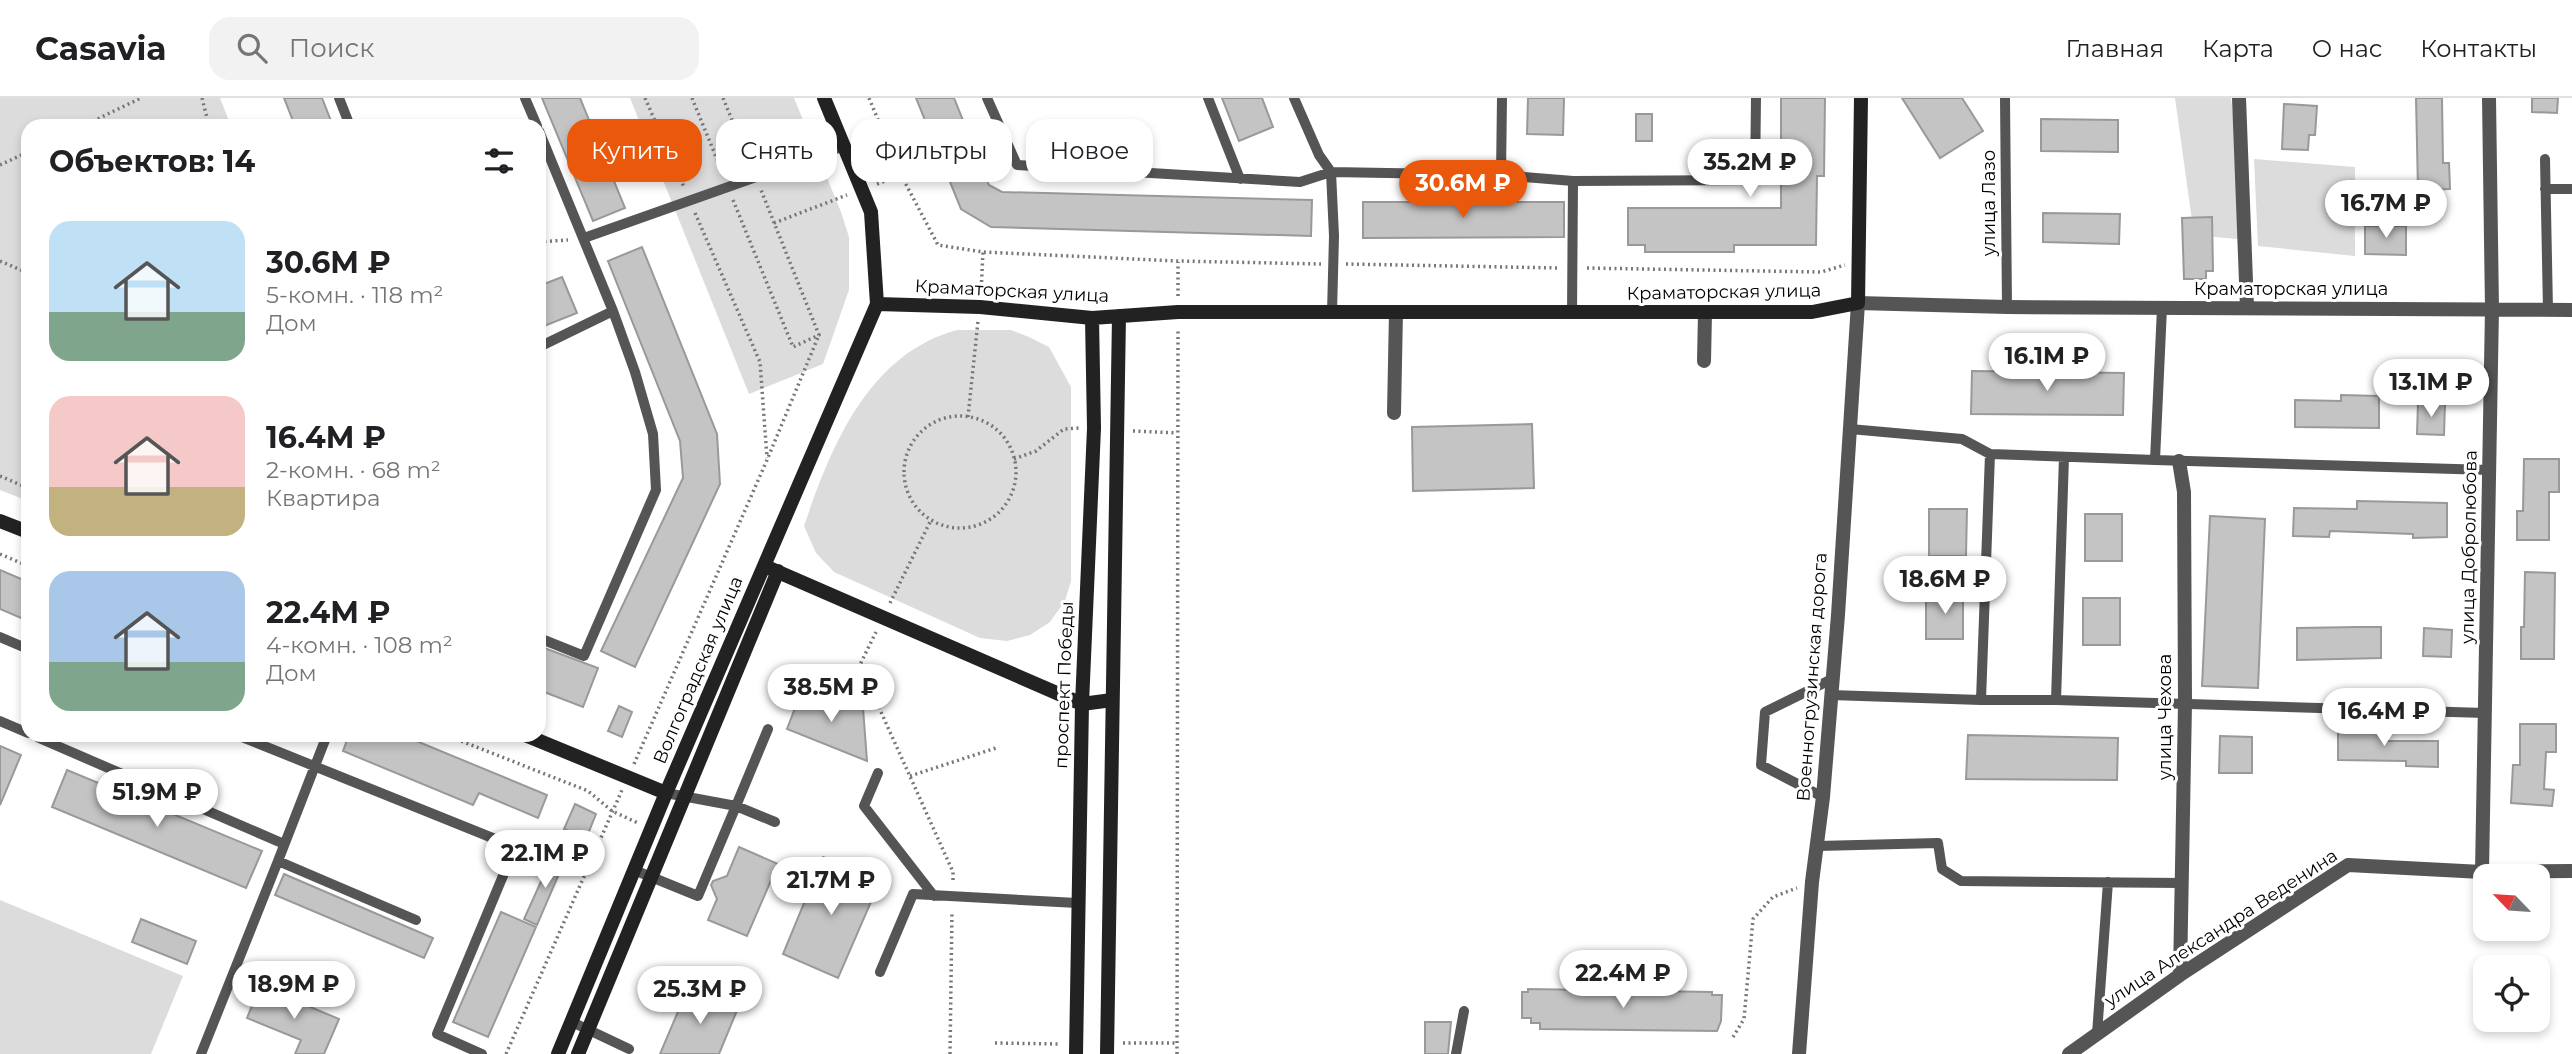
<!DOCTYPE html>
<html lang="ru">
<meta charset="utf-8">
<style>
:root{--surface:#fff;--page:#f2f2f2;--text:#202124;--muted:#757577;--line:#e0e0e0;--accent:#ea580c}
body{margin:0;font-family:Montserrat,sans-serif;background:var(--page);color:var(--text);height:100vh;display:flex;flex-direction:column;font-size:26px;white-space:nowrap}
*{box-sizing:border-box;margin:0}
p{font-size:23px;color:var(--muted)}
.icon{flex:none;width:38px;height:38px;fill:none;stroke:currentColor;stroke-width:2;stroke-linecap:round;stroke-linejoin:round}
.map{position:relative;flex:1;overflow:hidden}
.panel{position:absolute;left:21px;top:21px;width:525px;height:623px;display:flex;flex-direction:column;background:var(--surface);border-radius:21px;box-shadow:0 4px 10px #0003}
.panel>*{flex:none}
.banner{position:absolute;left:567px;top:21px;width:665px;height:63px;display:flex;gap:14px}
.needle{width:46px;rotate:295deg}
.fabs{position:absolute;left:2473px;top:766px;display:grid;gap:14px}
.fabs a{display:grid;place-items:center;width:77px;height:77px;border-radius:14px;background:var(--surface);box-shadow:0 4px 10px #0003;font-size:35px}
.price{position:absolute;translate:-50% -60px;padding:0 16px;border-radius:24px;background:#fff;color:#222;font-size:23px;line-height:46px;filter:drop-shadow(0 2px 4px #0008)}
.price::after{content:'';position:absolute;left:50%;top:42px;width:21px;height:16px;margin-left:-10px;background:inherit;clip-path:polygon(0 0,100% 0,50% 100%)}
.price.selected{background:var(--accent);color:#fff}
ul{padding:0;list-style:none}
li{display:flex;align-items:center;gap:21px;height:175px;padding:0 28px}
li span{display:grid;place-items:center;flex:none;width:196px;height:140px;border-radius:21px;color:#555}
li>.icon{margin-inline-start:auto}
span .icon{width:84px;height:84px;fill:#fffc;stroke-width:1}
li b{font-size:30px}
h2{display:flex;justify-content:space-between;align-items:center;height:84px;padding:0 28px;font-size:30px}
.tag{padding:0 24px;border-radius:21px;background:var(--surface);box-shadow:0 4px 10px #0003;font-size:24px;line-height:63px}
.tag.selected{background:var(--accent);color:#fff}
header{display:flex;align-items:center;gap:42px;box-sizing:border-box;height:98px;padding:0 35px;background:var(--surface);border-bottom:2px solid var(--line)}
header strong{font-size:33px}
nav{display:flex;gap:38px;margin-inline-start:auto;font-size:24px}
.search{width:490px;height:63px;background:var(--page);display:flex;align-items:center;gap:18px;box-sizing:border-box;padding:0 24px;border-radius:21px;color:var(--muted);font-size:26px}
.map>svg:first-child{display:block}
.green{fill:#dcdcdc}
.building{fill:#c4c4c4;stroke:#999;stroke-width:2}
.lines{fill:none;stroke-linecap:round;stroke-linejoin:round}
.path{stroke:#777;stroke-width:3.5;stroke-dasharray:2 3.5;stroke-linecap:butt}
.lane{stroke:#555;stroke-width:10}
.street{stroke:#555;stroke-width:14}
.secondary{stroke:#222;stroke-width:14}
.labels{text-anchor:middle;stroke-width:6;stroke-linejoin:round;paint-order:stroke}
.street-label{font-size:18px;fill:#000;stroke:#fff}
</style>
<header>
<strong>Casavia</strong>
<div class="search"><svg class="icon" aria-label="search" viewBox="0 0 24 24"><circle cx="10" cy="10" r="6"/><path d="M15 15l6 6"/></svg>Поиск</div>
<nav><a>Главная</a><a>Карта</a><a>О нас</a><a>Контакты</a></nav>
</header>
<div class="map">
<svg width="2572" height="956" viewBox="0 0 2572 956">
<rect width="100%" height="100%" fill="#fff"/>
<path class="green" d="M 0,0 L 220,0 L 231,28 L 28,28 L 28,403 L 0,392 Z
M 630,0 L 794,0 L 841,114 L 849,139 L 849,192 L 823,266 L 749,296 Z
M 2175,0 L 2231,0 L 2247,142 L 2194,137 Z
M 2254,61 L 2355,69 L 2355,158 L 2258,148 Z
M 957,232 L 1011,232 L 1029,239 L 1049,249 L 1071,289 L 1071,483 L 1065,503 L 1050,524 L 1030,537 L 1007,543 L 980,540 L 834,474 L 816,455 L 804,428 C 831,349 868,256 957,232 Z
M 0,802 L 183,878 L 151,956 L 0,956 Z"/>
<path class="building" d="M 284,0 L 322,0 L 333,28 L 295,28 Z
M 542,0 L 580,0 L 625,110 L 593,123 Z
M 916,0 L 954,0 L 989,87 L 1002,94 L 1312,102 L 1311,138 L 991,129 L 961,111 Z
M 1222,0 L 1262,0 L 1273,29 L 1239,43 Z
M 1528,0 L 1564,0 L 1563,37 L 1527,36 Z
M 1781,0 L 1825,0 L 1824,78 L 1817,78 L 1816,147 L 1734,147 L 1734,154 L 1645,154 L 1645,147 L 1628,147 L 1628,110 L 1781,110 Z
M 1902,0 L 1962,0 L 1983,33 L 1940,60 Z
M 2416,0 L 2442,0 L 2443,65 L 2449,65 L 2450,91 L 2418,92 Z
M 2532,0 L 2558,0 L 2557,15 L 2532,14 Z
M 2284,6 L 2317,8 L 2315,37 L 2309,37 L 2308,52 L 2282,51 Z
M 1636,16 L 1652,16 L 1652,43 L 1636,43 Z
M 2041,21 L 2118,22 L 2118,54 L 2041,53 Z
M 1363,104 L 1564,104 L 1564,139 L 1363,140 Z
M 2043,115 L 2120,116 L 2119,146 L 2043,144 Z
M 2212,119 L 2213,173 L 2206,173 L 2206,181 L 2184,181 L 2182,120 Z
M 2365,128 L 2406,128 L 2406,157 L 2365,156 Z
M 642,149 L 717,336 L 720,386 L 635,569 L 601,553 L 683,380 L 680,343 L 608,163 Z
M 562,179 L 577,215 L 539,230 L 539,188 Z
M 1972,273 L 2124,275 L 2123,317 L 1971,316 Z
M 2341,297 L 2379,298 L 2379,330 L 2295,329 L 2295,302 L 2341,303 Z
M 2418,305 L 2445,305 L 2444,337 L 2417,336 Z
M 1532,326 L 1534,390 L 1413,393 L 1412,329 Z
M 2524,361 L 2559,361 L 2559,394 L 2549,394 L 2549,442 L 2517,442 L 2517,413 L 2523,413 Z
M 2357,403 L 2447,405 L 2447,439 L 2413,440 L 2413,436 L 2330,433 L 2329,439 L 2293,438 L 2294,410 L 2357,411 Z
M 1929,411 L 1967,411 L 1966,458 L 1929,458 Z
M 2085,416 L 2122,416 L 2122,463 L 2085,463 Z
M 2210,418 L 2265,421 L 2258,590 L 2202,588 Z
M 0,472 L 28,484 L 28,523 L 0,511 Z
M 2525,474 L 2555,475 L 2554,561 L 2521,561 L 2521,529 L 2524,529 Z
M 1926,494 L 1963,494 L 1963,541 L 1926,541 Z
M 2083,500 L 2120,500 L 2120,547 L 2083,547 Z
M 2357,529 L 2381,529 L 2381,560 L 2297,562 L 2297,530 Z
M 2424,530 L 2452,532 L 2451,559 L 2423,558 Z
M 539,548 L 598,570 L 583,609 L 539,592 Z
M 802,592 L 839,607 L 842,601 L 863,610 L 867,663 L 787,631 Z
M 619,608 L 632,614 L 622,639 L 608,633 Z
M 2520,626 L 2556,626 L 2556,654 L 2546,654 L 2544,691 L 2554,692 L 2552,708 L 2511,705 L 2513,667 L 2520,667 Z
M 2338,629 L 2387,629 L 2387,643 L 2438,643 L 2438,669 L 2406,668 L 2406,663 L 2338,662 Z
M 349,637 L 402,637 L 547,697 L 538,720 L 479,695 L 473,707 L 343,653 Z
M 1968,637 L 2118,640 L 2117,682 L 1966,681 Z
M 2220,638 L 2252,639 L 2252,675 L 2219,675 Z
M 0,648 L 21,657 L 0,707 Z
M 67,672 L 262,753 L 246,790 L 52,709 Z
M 575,706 L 596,716 L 586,741 L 564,731 Z
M 739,749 L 778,766 L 747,838 L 708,822 L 717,801 L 711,787 L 713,783 L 727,778 Z
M 553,757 L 565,762 L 537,827 L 524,821 Z
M 823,759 L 880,783 L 838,880 L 783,856 Z
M 284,776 L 433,840 L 424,860 L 275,797 Z
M 501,814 L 536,829 L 488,939 L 453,924 Z
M 141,821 L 196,843 L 187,866 L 132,844 Z
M 260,888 L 339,921 L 324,956 L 295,956 L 301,942 L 247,920 Z
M 688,890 L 738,910 L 719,956 L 660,956 Z
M 1528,891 L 1712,894 L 1712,897 L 1722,897 L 1721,923 L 1717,933 L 1540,931 L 1540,925 L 1531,925 L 1531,920 L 1522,920 L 1522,894 L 1528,894 Z
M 1425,924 L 1451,924 L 1448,956 L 1425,956 Z"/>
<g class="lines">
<path class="path" d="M 202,0 L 209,28
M 645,0 L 684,89
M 692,0 L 723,76
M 723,0 L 750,66
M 869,0 L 901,77 L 938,147 L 983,154 L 1178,163 L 1321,166
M 83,28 L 141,0
M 0,67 L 28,54
M 877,86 L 901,77
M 733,102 L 793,249 L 819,237 L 761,92
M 695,115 L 760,264 L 767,360
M 774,125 L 847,97
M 539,144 L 568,142
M 0,163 L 28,175
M 1346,166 L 1559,170
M 1587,170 L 1821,174 L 1845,167
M 981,195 L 983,154
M 1178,198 L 1178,164
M904 374a56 56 0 1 1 112 0a56 56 0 1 1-112 0Z
M 968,319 L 978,223
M 1133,333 L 1177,335
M 1014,361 L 1036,353 L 1064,331 L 1080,330
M 0,378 L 28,390
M 0,456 L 28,468
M 890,505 L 931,422
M 851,585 L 876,534
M 872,594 L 953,774 L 953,784
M 446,637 L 588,693 L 612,713 L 638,725
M 634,666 L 767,362 L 819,237
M 910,678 L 999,649
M 1733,939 L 1744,921 L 1753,821 L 1773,799 L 1797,790
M 995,945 L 1060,946
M 1123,945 L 1177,945
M 506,956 L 622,692
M 950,956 L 952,813
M 1177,956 L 1178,230"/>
<path class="lane" d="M 339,0 L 350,28
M 525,0 L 537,28
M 987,0 L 1017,67 L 1300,84 L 1331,74 L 1501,77 L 1502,0
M 1208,0 L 1240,81
M 1294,0 L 1319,57 L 1331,74 L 1334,138 L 1332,215
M 2005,0 L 2007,209
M 539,33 L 613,213 L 539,249
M 2545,61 L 2548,212
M 1501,77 L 1573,83
M 2545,91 L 2572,91
M 584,140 L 844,48
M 1572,216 L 1573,83 L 1755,82 L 1756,0
M 1850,331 L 1962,341 L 1990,356 L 2155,362 L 2162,210
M 1990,356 L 1981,602 L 2056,602 L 2485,615
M 2155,362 L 2489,372
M 0,539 L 28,551
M 539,540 L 584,558 L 656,392 L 653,336 L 635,274 L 613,213
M 1831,597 L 1981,602
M 2056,602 L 2064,359
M 0,623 L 28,635
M 768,631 L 736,708 L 775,724
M 237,637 L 515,749 L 437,936 L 482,956
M 327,637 L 278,763 L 416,822
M 39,640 L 284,746
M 878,675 L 864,708 L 934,798
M 1823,699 L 1761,667 L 1765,614 L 1832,581
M 1818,748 L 1938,745 L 1942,771 L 1961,783 L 2183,785
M 634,772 L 698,798 L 736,708 L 666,695
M 880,874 L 913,796 L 1077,805
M 572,924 L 629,951
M 2097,936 L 2108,784
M 201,956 L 278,763
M 1456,956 L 1464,913"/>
<path class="street" d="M 2239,0 L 2247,210
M 1704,263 L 1705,215
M 1394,315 L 1396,214
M 2179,363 L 2184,394 L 2185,606 L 2180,877
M 2482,774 L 2492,211 L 2489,0
M 1799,956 L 1812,784 L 1823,699 L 1838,517 L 1858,205 L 2007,209 L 2572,212
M 2069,956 L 2180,877 L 2348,767 L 2482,774 L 2572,773"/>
<path class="secondary" d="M 877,206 L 980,209 L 1092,220 L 1178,214 L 1812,214 L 1858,205 L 1861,0
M 0,423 L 28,434
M 769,470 L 1082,606 L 1112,602
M 525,637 L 666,695
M 558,956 L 666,695 L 877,206 L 871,114 L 824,0
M 578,956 L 778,473
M 1076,956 L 1082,606 L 1094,330 L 1092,220
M 1107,956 L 1119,218"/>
</g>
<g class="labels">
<g class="street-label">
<text transform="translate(1989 105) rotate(-90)" y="6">улица Лазо</text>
<text x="2291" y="197">Краматорская улица</text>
<text transform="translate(1012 193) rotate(3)" y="6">Краматорская улица</text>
<text transform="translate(1724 194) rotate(-1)" y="6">Краматорская улица</text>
<text transform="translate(2469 449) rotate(-89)" y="6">улица Добролюбова</text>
<text transform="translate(698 572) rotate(-67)" y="6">Волгоградская улица</text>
<text transform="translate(1812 579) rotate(-86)" y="6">Военногрузинская дорога</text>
<text transform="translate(1064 587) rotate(-88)" y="6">проспект Победы</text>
<text transform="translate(2165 619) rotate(-90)" y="6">улица Чехова</text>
<text transform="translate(2221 830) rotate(-33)" y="6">улица Александра Веденина</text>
</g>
</g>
</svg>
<div class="fabs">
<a><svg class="needle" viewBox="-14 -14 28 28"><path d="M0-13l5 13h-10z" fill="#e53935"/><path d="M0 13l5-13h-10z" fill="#757577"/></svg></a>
<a><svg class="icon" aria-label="locate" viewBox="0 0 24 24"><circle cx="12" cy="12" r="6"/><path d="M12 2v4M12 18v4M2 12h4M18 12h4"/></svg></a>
</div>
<b class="price" style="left:1750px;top:101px">35.2M ₽</b>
<b class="price selected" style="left:1463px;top:122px">30.6M ₽</b>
<b class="price" style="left:2386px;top:142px">16.7M ₽</b>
<b class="price" style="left:2047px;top:295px">16.1M ₽</b>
<b class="price" style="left:2431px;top:321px">13.1M ₽</b>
<b class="price" style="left:1945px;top:518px">18.6M ₽</b>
<b class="price" style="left:831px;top:626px">38.5M ₽</b>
<b class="price" style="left:2384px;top:650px">16.4M ₽</b>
<b class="price" style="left:157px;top:731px">51.9M ₽</b>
<b class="price" style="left:545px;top:792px">22.1M ₽</b>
<b class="price" style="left:831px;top:819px">21.7M ₽</b>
<b class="price" style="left:1623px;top:912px">22.4M ₽</b>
<b class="price" style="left:294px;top:923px">18.9M ₽</b>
<b class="price" style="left:700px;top:928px">25.3M ₽</b>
<div class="banner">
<a class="tag selected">Купить</a>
<a class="tag">Снять</a>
<a class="tag">Фильтры</a>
<a class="tag">Новое</a>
</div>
<section class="panel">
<h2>Объектов: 14<svg class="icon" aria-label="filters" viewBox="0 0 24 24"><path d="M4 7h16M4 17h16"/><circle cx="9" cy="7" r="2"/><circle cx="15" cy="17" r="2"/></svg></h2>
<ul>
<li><span style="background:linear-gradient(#bfe0f5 65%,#7fa58c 0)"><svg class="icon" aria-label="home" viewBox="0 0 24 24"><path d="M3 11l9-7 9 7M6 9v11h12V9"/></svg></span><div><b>30.6M ₽</b><p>5-комн. · 118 m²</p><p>Дом</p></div></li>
<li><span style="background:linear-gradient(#f6c9c9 65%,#c2b280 0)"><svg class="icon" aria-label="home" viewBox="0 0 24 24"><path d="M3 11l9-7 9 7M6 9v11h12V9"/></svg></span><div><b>16.4M ₽</b><p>2-комн. · 68 m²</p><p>Квартира</p></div></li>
<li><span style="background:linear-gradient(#a9c7e8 65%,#7fa58c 0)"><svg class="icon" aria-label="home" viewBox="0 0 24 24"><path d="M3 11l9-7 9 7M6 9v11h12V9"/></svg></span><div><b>22.4M ₽</b><p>4-комн. · 108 m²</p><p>Дом</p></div></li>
</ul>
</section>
</div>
